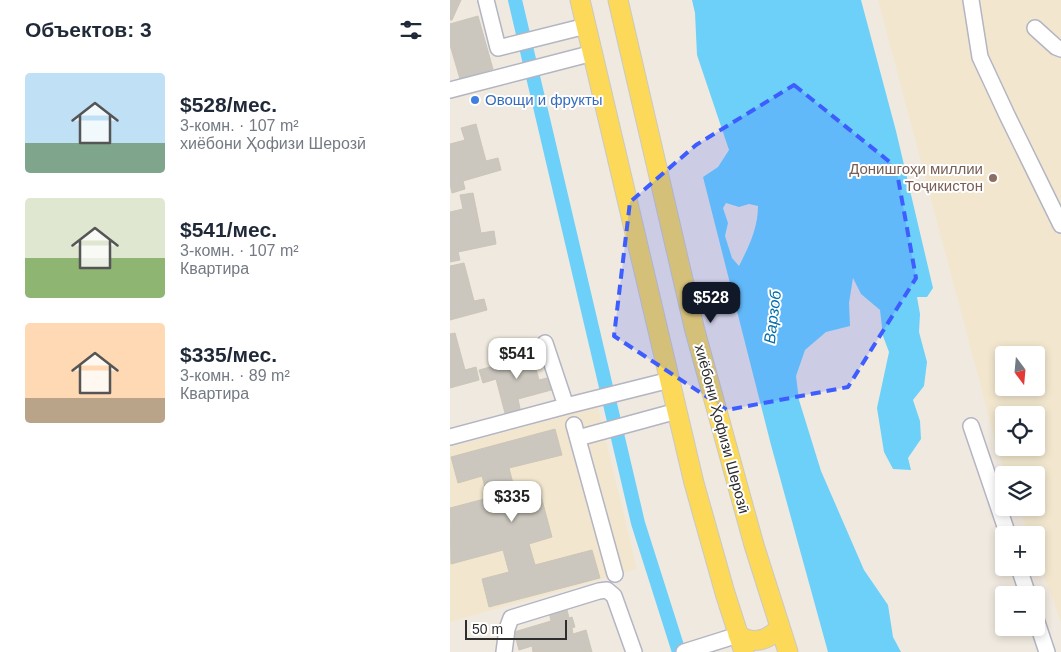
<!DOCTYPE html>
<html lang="ru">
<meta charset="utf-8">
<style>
:root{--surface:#fff;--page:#f6f6f7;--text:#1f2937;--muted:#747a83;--accent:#111827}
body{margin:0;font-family:Helvetica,sans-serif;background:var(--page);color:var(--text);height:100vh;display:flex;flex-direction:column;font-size:19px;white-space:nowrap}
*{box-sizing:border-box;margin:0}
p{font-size:16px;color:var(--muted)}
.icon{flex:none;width:28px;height:28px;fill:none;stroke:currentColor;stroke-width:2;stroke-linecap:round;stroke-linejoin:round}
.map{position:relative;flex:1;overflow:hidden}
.sheet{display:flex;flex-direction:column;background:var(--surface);width:450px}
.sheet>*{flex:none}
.needle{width:32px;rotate:164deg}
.controls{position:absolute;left:545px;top:346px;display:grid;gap:10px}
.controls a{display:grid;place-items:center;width:50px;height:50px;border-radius:5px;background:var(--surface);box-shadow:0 2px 8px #0003;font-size:25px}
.scale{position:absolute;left:15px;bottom:12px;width:102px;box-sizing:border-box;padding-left:5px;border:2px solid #2e2e2e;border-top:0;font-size:14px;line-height:18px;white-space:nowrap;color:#2e2e2e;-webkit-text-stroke:4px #fff;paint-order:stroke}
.price{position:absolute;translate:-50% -42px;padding:0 11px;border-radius:10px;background:#fff;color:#222;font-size:16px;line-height:32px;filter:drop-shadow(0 1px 2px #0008)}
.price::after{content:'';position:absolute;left:50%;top:30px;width:15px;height:11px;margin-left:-8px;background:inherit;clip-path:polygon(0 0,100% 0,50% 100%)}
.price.current{background:var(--accent);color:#fff}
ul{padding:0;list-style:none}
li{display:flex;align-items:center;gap:15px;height:125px;padding:0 25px}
li span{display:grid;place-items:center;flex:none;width:140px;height:100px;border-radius:5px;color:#555}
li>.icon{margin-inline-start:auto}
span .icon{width:60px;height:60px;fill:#fffc;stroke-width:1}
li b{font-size:21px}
h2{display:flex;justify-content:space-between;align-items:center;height:60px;padding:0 25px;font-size:21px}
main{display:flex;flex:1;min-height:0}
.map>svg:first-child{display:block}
.education{fill:#f2e7ce;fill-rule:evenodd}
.water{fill:#6cd0f9;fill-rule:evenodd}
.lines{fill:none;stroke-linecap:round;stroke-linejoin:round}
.canal{stroke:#6cd0f9;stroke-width:14}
.building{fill:#cbc7be;stroke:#ccc5b8}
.minor-casing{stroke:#b3b5c2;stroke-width:18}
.major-casing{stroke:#c9c9c9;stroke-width:21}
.minor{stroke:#fff;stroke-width:15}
.major{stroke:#fcd958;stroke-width:19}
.marked{fill:#3d5dff;fill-opacity:0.2;stroke:#3d5dff;stroke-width:4;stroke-dasharray:10 6;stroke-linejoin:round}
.shop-dot{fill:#3f7fe0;stroke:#fff;stroke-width:2}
.education-dot{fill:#8d6e63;stroke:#fff;stroke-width:2}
.labels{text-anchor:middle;stroke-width:4;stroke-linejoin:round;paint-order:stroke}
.shop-label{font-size:15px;fill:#366cbe;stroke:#fff;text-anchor:start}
.education-label{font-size:15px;fill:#785e54;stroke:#fff;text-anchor:end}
.street-label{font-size:15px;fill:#2e2e2e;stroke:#fff}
.water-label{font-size:16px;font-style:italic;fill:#026ead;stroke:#fff}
</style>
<main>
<section class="sheet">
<h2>Объектов: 3<svg class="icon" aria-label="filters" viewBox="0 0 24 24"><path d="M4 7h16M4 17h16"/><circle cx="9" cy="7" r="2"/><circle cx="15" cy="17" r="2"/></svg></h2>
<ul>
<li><span style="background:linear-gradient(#bfe0f5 70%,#7fa58c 0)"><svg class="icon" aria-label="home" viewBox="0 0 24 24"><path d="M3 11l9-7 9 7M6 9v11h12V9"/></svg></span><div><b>$528/мес.</b><p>3-комн. · 107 m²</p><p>хиёбони Ҳофизи Шерозӣ</p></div></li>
<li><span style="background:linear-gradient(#dfe7d0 60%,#8fb573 0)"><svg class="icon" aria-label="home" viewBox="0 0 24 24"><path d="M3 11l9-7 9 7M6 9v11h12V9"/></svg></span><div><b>$541/мес.</b><p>3-комн. · 107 m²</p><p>Квартира</p></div></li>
<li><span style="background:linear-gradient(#ffd9b3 75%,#b9a48a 0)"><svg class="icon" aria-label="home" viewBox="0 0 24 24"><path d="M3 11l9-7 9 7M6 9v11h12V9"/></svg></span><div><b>$335/мес.</b><p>3-комн. · 89 m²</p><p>Квартира</p></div></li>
</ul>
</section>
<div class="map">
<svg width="611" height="652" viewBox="0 0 611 652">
<rect width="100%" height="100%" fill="#f0e9df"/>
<path class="education" d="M 428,0 L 611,0 L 611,622 L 586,555 L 586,535 L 579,535 L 569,508 L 586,508 L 586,475 L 557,475 L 549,455 ZM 554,355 L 586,355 L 586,388 L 554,388 ZM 554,415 L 586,415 L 586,448 L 554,448 Z
M 148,407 L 187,569 L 0,622 L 0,447 Z"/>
<path class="water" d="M 242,0 L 411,0 L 446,131 L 483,288 L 477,297 L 467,297 L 470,314 L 469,332 L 477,362 L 474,386 L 463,400 L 470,421 L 471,439 L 458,458 L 461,470 L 443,469 L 434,452 L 427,408 L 439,352 L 433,336 L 430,310 L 411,294 L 403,278 L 399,303 L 400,326 L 376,332 L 355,350 L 346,376 L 349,400 L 371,471 L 414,570 L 438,605 L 443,637 L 451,652 L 378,652 L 321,445 L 253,177 L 268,167 L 279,150 L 247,55 L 245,13 ZM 276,203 L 289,207 L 299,204 L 308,206 C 308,228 299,246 289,266 L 282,258 L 275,236 L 278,223 L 273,208 Z"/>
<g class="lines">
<path class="canal" d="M 65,0 L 188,523 L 229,652"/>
</g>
<path class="building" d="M 0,0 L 11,0 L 2,20 L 0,20 Z
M 28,16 L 43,69 L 10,79 L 0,45 L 0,24 Z
M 26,124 L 36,161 L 48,158 L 51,170 L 13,181 L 15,189 L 2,193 L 0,184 L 0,144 L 15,140 L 11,128 Z
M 23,193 L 31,233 L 44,231 L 46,244 L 8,252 L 10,260 L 0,262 L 0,212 L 13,209 L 10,195 Z
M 14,263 L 24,301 L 34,299 L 37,310 L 0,320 L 0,266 Z
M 5,333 L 15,370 L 26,367 L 29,380 L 0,388 L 0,334 Z
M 79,343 L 89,380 L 101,377 L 105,389 L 68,399 L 71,413 L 56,417 L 46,379 L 33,383 L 29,370 L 69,359 L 66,346 Z
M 105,429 L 112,455 L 59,468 L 65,491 L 88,485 L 102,537 L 79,544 L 85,565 L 142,550 L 150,578 L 39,607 L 32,579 L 59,572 L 53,550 L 1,564 L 0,508 L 38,498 L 32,476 L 8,483 L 1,457 Z
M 116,606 L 119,618 L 122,617 L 125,627 L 122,628 L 123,634 L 136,630 L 142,652 L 83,652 L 82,646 L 69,650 L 64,632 L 101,621 L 99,611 Z"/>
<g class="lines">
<defs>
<path id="minor" d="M 36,0 L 48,48 L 136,26
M 521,0 L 530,57 L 557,115 L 611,225
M 585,28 L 606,47 L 611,49
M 0,90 L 143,53
M 95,343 L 116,406
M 124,425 L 165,574
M 521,426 L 558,535
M 0,437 L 116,406 L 220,380
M 128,438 L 227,411
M 569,568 L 578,595
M 586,619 L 597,652
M 54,652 L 57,629 L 61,618 L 149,591 L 157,590 L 164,596 L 184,652
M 234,652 L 288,635"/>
<path id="major" d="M 130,0 L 244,483 L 275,593 L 294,652
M 168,0 L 245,331 L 304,545 L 338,652
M 288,635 C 303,645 318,641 330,627"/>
</defs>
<use href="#minor" class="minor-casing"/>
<use href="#major" class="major-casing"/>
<use href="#minor" class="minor"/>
<use href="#major" class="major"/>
</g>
<path class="marked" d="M 344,85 L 446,167 L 466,278 L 398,387 L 277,410 L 164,336 L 180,202 L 246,145 Z"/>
<circle class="shop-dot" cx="25" cy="100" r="5"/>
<circle class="education-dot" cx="543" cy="178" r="5"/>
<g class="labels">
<g class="shop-label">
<text x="35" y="105">Овощи и фрукты</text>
</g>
<g class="education-label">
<text x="533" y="174">Донишгоҳи миллии<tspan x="533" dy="17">Тоҷикистон</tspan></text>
</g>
<g class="street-label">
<text transform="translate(272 429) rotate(75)" y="5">хиёбони Ҳофизи Шерозӣ</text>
</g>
<g class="water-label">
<text transform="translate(322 317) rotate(-83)" y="6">Варзоб</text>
</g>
</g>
</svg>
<div class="controls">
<a><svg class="needle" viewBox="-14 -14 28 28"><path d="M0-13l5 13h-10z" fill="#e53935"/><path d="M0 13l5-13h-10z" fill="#747a83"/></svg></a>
<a><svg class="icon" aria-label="locate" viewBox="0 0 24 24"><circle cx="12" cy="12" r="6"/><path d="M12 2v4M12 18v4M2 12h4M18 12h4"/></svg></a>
<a><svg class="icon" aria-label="layers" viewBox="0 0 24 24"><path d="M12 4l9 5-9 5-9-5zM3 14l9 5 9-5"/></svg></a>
<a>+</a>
<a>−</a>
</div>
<div class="scale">50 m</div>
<b class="price current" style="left:261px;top:324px">$528</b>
<b class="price" style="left:67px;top:380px">$541</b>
<b class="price" style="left:62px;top:523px">$335</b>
</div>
</main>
